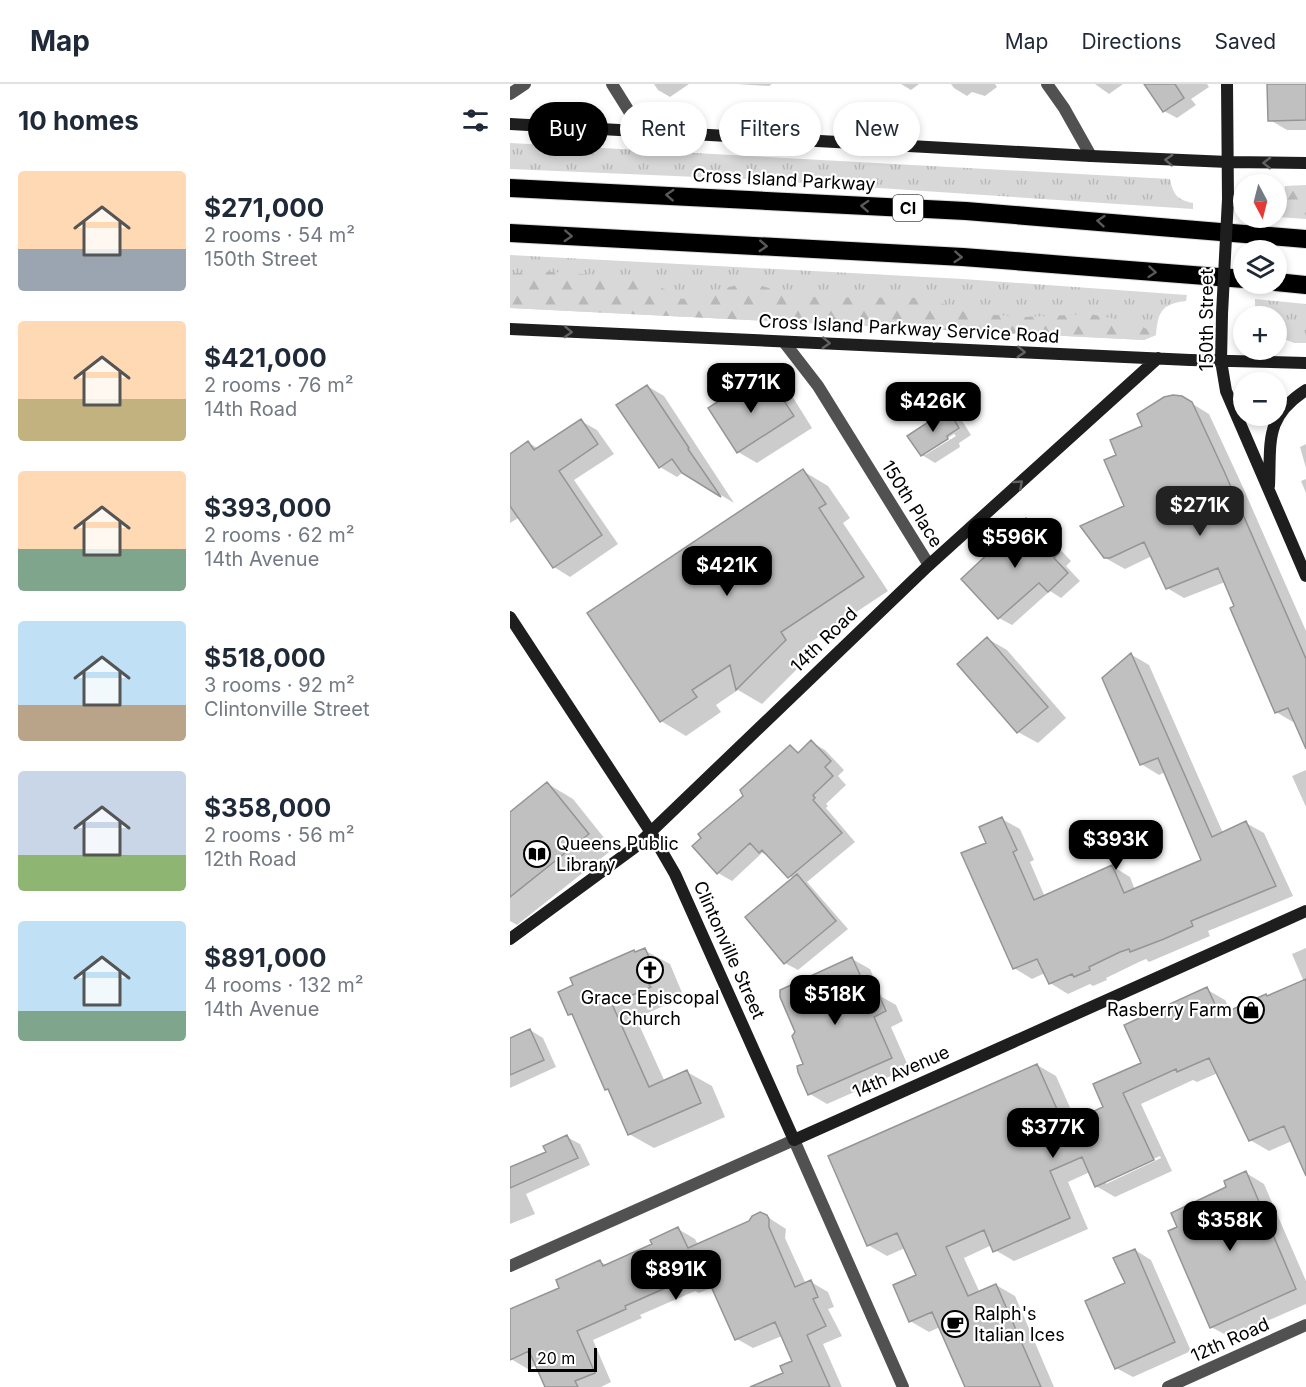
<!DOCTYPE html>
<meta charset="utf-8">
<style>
:root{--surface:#fff;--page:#f6f6f7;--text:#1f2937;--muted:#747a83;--line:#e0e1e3;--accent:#000}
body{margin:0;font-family:Inter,sans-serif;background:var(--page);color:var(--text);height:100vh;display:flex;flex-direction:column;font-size:22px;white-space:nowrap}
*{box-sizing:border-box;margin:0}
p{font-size:20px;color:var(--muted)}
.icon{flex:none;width:33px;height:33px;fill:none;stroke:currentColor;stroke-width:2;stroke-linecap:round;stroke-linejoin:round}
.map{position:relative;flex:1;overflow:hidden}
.side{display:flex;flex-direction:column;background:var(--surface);width:510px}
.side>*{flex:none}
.hud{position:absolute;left:18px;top:18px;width:570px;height:54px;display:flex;gap:12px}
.needle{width:39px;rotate:173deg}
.fabs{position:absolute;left:723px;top:90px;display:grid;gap:12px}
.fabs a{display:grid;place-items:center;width:54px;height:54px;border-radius:50%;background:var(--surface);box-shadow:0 3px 9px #0003;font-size:30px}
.scale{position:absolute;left:18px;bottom:15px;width:69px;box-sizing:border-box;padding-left:6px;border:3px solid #000;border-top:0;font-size:16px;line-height:21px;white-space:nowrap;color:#000;-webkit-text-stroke:4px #fff;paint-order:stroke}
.price{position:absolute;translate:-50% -51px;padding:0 14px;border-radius:12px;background:var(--accent);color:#fff;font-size:20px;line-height:39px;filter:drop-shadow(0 2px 3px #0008)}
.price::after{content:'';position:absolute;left:50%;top:36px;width:18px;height:14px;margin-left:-9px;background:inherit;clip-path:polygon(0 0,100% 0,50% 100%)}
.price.selected{background:#222;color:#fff}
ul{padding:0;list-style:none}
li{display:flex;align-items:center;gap:18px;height:150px;padding:0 18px}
li span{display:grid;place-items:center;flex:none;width:168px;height:120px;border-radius:6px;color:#555}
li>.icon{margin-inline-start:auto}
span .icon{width:72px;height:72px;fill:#fffc;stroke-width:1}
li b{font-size:26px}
h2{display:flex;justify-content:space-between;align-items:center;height:72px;padding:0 18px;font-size:26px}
.chip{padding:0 21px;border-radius:27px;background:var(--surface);box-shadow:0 3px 9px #0003;font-size:21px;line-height:54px}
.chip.selected{background:var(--accent);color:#fff}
header{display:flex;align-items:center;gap:36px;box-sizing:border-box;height:84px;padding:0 30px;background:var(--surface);border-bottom:2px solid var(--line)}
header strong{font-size:28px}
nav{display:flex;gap:33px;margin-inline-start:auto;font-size:21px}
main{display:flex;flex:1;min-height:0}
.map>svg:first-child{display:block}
.grass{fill:url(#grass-tufts)}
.forest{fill:url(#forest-firs)}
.shadow{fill:#0003;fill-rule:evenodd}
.building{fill:#c0c0c0;stroke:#959595;stroke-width:1.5}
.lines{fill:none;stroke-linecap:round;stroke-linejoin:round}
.highway-casing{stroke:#dbdbdb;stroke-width:20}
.street{stroke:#515151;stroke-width:12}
.secondary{stroke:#1e1e1e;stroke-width:12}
.highway{stroke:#000;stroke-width:18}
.secondary-bridge{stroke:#1e1e1e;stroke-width:12}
.oneway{stroke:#626262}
.oneway2{stroke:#595959}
.labels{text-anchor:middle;stroke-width:4.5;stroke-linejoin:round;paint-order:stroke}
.shield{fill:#fff;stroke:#4c4c4c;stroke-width:1.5}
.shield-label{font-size:16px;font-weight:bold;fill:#000}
.street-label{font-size:18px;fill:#000;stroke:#fff}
.poi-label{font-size:18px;fill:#000;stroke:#fff;text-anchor:start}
</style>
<header>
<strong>Map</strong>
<nav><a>Map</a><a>Directions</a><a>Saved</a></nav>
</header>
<main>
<section class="side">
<h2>10 homes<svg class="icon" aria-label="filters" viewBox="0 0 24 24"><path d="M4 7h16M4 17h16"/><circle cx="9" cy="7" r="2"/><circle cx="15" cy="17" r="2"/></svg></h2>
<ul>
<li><span style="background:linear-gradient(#ffd9b3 65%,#9aa5b1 0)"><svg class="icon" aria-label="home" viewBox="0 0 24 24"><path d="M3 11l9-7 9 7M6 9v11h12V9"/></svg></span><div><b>$271,000</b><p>2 rooms · 54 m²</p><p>150th Street</p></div></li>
<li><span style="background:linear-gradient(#ffd9b3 65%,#c2b280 0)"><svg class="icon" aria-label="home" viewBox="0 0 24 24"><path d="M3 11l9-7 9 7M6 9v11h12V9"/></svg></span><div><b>$421,000</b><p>2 rooms · 76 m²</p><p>14th Road</p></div></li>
<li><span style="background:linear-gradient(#ffd9b3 65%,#7fa58c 0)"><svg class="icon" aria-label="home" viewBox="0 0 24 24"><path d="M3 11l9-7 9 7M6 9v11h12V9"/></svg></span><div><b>$393,000</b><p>2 rooms · 62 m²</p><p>14th Avenue</p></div></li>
<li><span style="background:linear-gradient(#bfe0f5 70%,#b9a48a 0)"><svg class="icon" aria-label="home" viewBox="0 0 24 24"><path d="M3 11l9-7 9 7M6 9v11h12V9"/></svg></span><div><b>$518,000</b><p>3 rooms · 92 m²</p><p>Clintonville Street</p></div></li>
<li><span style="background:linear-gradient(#c9d6e8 70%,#8fb573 0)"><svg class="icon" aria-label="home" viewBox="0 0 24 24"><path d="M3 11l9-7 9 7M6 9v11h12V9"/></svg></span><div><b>$358,000</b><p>2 rooms · 56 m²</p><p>12th Road</p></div></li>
<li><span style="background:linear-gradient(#bfe0f5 75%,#7fa58c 0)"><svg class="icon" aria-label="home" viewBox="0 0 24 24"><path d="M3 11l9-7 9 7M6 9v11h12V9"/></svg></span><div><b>$891,000</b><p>4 rooms · 132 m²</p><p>14th Avenue</p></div></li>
</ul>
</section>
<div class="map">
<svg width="796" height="1303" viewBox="0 0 796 1303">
<defs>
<pattern id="grass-tufts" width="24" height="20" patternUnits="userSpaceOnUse" patternTransform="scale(1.5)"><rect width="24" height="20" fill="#d8d8d8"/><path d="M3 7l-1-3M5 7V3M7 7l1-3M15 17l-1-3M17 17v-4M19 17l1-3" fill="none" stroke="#b8b8b8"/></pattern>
<pattern id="forest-firs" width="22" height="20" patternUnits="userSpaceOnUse" patternTransform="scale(1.5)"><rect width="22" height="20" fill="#d8d8d8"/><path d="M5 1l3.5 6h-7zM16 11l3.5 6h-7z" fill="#b8b8b8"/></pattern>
</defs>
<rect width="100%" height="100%" fill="#fff"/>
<path class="grass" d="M 0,59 L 660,95 C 663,111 668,116 683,119 L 683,125 L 235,95 L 0,85 Z
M 0,171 L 453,195 L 677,211 L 676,217 C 652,220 648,227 646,251 L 634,256 L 0,224 Z
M 745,215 L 796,220 L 796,259 L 784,259 L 774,255 C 771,234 766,226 745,222 Z"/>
<path class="forest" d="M 796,101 L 796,135 L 767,133 L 767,121 L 773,114 L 775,102 Z
M 27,187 L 134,194 L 172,215 L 239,198 L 289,213 L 418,214 L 457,229 L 514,233 L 580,230 L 627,239 L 646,251 L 634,256 L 0,224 L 0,190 Z"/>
<path class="shadow" d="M 144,0 L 179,0 L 160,13 L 148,6 Z
M 227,0 L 262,0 L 259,2 Z
M 391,0 L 409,0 L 401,6 Z
M 441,0 L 485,0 L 487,3 L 475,12 L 462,8 L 457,12 L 444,4 Z
M 585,0 L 613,0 L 599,10 Z
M 635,0 L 697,0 L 699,3 L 681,15 L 686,21 L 667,34 L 654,27 Z
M 759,0 L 796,0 L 796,46 L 777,46 L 760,36 Z
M 259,296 L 279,307 L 302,344 L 247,379 L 228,368 L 235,302 L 243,306 Z
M 137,302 L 154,312 L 224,419 L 173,388 L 167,393 L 150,383 Z
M 681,319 L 699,330 L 731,399 L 796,547 L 796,661 L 786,637 L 783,638 L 766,628 L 715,498 L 674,514 L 657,504 L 642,472 L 615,485 L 597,475 L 576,448 L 616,422 L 608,372 Z
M 438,327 L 451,335 L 461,351 L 449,359 L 450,363 L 425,379 L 412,371 ZM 444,350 L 446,352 L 415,371 L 415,368 Z
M 71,337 L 87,346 L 104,370 L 64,396 L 108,460 L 60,493 L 44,483 L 10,433 L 0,439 L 0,372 L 19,359 L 29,365 Z
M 796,360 L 796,384 L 790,363 Z
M 293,387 L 318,402 L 340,434 L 333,439 L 378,507 L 295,562 L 301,571 L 252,620 L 228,606 L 206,621 L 211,628 L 176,652 L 151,637 Z
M 796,395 L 796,409 L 791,397 Z
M 516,436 L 529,443 L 561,477 L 556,482 L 570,497 L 551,514 L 540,507 L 502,541 L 489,534 Z
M 478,555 L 497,566 L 556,634 L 528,659 L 508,648 L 449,580 Z
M 622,571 L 639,581 L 713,749 L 736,739 L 754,749 L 783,812 L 698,847 L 700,852 L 672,864 L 639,878 L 636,875 L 629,878 L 596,894 L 597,896 L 583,902 L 580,900 L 558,910 L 540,899 L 535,889 L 522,895 L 504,884 L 478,759 L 492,735 L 510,745 L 524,776 L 520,778 L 535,813 L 602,782 L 620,793 L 625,806 L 693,777 L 655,688 L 649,691 L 631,680 Z
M 301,658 L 315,666 L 334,686 L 328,692 L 336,701 L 316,720 L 318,722 L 316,724 L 345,758 L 297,798 L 338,845 L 288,886 L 275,879 L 237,833 L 283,795 L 262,774 L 252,769 L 222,797 L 208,789 L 234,713 L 281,663 L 290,669 Z
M 796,686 L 796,723 L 782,692 Z
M 38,700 L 63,715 L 103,765 L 7,841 L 0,837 L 0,730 Z
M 796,864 L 796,1088 L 782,1057 L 759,1067 L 740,1056 L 708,989 L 687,998 L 683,996 L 631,1020 L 662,1087 L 605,1113 L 586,1102 L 580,1088 L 558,1098 L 578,1145 L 504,1177 L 485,1166 L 482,1161 L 454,1174 L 470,1209 L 486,1201 L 505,1212 L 544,1303 L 456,1303 L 430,1243 L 419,1248 L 400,1237 L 408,1192 L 395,1164 L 377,1172 L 358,1161 L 527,981 L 546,992 L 566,1037 L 595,1024 L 696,905 L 715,916 L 721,927 L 758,913 L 794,898 L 782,870 ZM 650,1072 L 651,1074 L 596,1100 L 596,1096 Z
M 134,866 L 160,880 L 173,911 L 163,915 L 165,917 L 126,934 L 155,998 L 177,988 L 202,1002 L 215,1033 L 144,1064 L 119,1050 L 100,1008 L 96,1005 L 65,933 L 59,930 L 126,869 Z
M 342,875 L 360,885 L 372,913 L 386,921 L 393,937 L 381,943 L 399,984 L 317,1020 L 300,1010 L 295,980 L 286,948 L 269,908 Z
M 20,946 L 33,954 L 46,983 L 0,1004 L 0,955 Z
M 57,1053 L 70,1060 L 80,1081 L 16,1110 L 25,1130 L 0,1140 L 0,1085 L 38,1068 Z
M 736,1089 L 754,1100 L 796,1197 L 796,1220 L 720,1253 L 701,1243 L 669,1143 Z
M 256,1132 L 276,1145 L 275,1154 L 296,1200 L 301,1198 L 318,1208 L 324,1223 L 318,1225 L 332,1252 L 313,1260 L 332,1303 L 256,1303 L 275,1290 L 284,1278 L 272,1252 L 243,1264 L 227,1255 L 203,1203 L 189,1209 L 185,1207 L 130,1231 L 132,1234 L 83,1256 L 101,1298 L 91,1303 L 37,1303 L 27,1281 L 18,1285 L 1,1275 L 0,1226 L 51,1205 L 90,1178 L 97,1181 L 144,1161 L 168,1145 L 185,1155 L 188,1161 Z
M 625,1166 L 641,1176 L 681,1267 L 623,1293 L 606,1284 L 617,1200 Z"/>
<path class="building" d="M 634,0 L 665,0 L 674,14 L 653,28 Z
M 757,0 L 796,0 L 796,36 L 758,37 Z
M 259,294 L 284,332 L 227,369 L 198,324 L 235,300 L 239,307 Z
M 137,301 L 179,364 L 178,365 L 211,413 L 172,389 L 162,375 L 149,384 L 106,321 Z
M 663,311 L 672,312 L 682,318 L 714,387 L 796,575 L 796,665 L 778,624 L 765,629 L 720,524 L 724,522 L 708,484 L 656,505 L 634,458 L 600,474 L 594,474 L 570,442 L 614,422 L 594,376 L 606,371 L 600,356 L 632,342 L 627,330 L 654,313 Z
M 438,325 L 449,344 L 437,352 L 438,355 L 411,372 L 397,352 Z
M 71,335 L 88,360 L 49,387 L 92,451 L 43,484 L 0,422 L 0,370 L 18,357 L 24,366 Z
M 293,385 L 316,420 L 309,424 L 354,493 L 271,548 L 276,556 L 226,606 L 220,581 L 182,606 L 187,613 L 150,638 L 77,529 Z
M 516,434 L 549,469 L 544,474 L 558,489 L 538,508 L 529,499 L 488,535 L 451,495 Z
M 477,553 L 538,623 L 507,649 L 447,580 Z
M 621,569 L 702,753 L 736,737 L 766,802 L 681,837 L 683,842 L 654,855 L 620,868 L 619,865 L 610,868 L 579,883 L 580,886 L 564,893 L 562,890 L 539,900 L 527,875 L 503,885 L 451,769 L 476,759 L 469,743 L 492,733 L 507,766 L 503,768 L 524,816 L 602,781 L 614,809 L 691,776 L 648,674 L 630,681 L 592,594 Z
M 301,656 L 321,677 L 315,683 L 323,692 L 303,711 L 305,714 L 303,716 L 332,749 L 278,794 L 252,766 L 249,769 L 240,759 L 207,790 L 182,762 L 191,754 L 188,750 L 233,712 L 230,706 L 280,661 L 288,669 Z
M 37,698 L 79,750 L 0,813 L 0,728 Z
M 287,790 L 326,837 L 274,880 L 235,833 Z
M 135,864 L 149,896 L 139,901 L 141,903 L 102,920 L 139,1003 L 177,986 L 191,1019 L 118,1051 L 98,1005 L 95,1006 L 62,930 L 58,931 L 48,908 L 63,901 L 60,894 L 124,866 L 125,868 Z
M 342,873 L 360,913 L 368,909 L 376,927 L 364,933 L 382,974 L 298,1011 L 288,988 L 287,982 L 293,980 L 282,952 L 285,948 L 270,913 L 270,906 Z
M 796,895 L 796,1092 L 774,1042 L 739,1057 L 699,974 L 667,988 L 666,985 L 613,1009 L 644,1076 L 585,1103 L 572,1073 L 540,1087 L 560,1134 L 483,1168 L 474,1146 L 436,1163 L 458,1212 L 486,1200 L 531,1303 L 455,1303 L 422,1228 L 399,1238 L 383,1201 L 406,1191 L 387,1149 L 357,1162 L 318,1072 L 527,980 L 554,1041 L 593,1023 L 583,1000 L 631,979 L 614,941 L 697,903 L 710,931 L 756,910 L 757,912 Z
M 20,945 L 34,976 L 0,991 L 0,954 Z
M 57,1051 L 68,1074 L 0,1104 L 0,1083 L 36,1068 L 33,1062 Z
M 736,1087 L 786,1205 L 700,1244 L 658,1147 L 667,1143 L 661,1129 L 716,1103 L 714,1097 Z
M 250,1128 L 257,1131 L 259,1135 L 259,1143 L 285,1203 L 301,1196 L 308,1213 L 303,1215 L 316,1242 L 297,1251 L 320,1303 L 240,1303 L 273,1289 L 270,1282 L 282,1277 L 265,1238 L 225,1256 L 195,1189 L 171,1200 L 169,1198 L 115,1222 L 116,1225 L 67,1247 L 85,1289 L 65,1297 L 68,1303 L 35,1303 L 19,1267 L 0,1276 L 0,1225 L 49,1204 L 46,1196 L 90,1176 L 93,1182 L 142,1160 L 140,1156 L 168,1143 L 178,1164 L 239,1137 L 242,1132 Z
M 625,1165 L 665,1258 L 605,1285 L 575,1217 L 615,1199 L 603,1174 Z"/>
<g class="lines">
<defs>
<path id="highway" d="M 0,104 L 456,127 L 796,155
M 0,149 L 453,173 L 734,195
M 766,198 L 796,201"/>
</defs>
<use href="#highway" class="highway-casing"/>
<path class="street" d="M 102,0 L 132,48
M 537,0 L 554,24 L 581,72
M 0,10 L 15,0
M 274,258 L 308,302 L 419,481
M 0,1182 L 284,1056 L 393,1303
M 658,1303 L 796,1241"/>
<path class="secondary" d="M 717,0 L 718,115
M 0,40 L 581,72 L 718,78 L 796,79
M 712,230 L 711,277 L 716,307 L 796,492
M 0,245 L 680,276 L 796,279
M 759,402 C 761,358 754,333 796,306
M 0,533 L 140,747 L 165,790 L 284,1056 L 796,827
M 0,855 L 124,764 L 419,481 L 648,274"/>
<use href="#highway" class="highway"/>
<path class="secondary-bridge" d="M 712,230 L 718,115"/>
</g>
<defs><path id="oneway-chevron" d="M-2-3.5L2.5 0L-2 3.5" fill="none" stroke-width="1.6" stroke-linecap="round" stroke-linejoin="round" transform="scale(1.5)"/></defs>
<g class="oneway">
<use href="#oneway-chevron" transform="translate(659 76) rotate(-177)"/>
<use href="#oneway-chevron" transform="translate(757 79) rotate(-179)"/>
<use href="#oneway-chevron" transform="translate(58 248) rotate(3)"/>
<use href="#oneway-chevron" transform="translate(316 259) rotate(3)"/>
<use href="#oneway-chevron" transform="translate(511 268) rotate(3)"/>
<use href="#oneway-chevron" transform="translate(509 400) rotate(-42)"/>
</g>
<g class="oneway2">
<use href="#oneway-chevron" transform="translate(160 111) rotate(-177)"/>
<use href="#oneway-chevron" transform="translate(355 122) rotate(-177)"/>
<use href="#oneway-chevron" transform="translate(591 137) rotate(-175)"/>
<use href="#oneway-chevron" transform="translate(58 152) rotate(3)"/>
<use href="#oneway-chevron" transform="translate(253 162) rotate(3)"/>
<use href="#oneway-chevron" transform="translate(448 173) rotate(4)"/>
<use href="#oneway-chevron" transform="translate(642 188) rotate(5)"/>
</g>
<defs>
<symbol id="library-ring" viewBox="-11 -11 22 22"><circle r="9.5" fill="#fff" stroke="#000" stroke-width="1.5"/><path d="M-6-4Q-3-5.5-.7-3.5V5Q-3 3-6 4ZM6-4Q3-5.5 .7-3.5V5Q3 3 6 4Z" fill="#000"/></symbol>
<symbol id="church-ring" viewBox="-11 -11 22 22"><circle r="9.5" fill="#fff" stroke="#000" stroke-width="1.5"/><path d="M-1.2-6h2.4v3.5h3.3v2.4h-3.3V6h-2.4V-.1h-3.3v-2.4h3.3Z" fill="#000"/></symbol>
<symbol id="shop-ring" viewBox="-11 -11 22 22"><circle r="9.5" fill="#fff" stroke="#000" stroke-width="1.5"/><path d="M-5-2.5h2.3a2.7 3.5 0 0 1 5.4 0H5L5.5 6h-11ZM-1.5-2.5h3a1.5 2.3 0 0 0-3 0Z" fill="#000"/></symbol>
<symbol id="cafe-ring" viewBox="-11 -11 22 22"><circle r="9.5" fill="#fff" stroke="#000" stroke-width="1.5"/><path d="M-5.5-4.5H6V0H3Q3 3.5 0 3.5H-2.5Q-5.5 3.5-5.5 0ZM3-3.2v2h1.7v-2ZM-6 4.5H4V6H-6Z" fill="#000"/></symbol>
</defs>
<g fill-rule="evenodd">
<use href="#library-ring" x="12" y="755" width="30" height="30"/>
<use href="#church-ring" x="125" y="871" width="30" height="30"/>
<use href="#shop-ring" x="726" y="911" width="30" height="30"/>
<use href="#cafe-ring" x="430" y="1225" width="30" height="30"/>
</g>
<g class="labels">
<rect class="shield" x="383" y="111" width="30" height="26" rx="4.5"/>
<g class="shield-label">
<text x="398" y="130">CI</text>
</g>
<g class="street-label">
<text transform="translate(274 96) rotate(3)" y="6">Cross Island Parkway</text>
<text transform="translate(697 236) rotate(-90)" y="6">150th Street</text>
<text transform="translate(399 245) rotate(3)" y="6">Cross Island Parkway Service Road</text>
<text transform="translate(402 420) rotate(58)" y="6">150th Place</text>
<text transform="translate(314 556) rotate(-44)" y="6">14th Road</text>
<text transform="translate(219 866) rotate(66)" y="6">Clintonville Street</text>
<text transform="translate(391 988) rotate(-24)" y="6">14th Avenue</text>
<text transform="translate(720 1256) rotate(-24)" y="6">12th Road</text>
</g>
<g class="poi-label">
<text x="46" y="766">Queens Public<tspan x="46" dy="21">Library</tspan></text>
<text x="140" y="920" text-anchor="middle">Grace Episcopal<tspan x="140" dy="21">Church</tspan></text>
<text x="722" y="932" text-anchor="end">Rasberry Farm</text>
<text x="464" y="1236">Ralph's<tspan x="464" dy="21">Italian Ices</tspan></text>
</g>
</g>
</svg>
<div class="fabs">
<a><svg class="needle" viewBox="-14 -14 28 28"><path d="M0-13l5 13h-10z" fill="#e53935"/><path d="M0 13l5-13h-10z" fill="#747a83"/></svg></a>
<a><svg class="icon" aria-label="layers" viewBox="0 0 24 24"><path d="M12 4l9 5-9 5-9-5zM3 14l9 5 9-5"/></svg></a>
<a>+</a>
<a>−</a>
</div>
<div class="scale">20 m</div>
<b class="price" style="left:241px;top:330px">$771K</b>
<b class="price" style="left:423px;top:349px">$426K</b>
<b class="price selected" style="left:690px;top:453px">$271K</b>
<b class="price" style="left:505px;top:485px">$596K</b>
<b class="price" style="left:217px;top:513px">$421K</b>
<b class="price" style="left:606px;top:787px">$393K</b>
<b class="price" style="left:325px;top:942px">$518K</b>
<b class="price" style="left:543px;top:1075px">$377K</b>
<b class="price" style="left:720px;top:1168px">$358K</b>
<b class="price" style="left:166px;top:1217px">$891K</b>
<div class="hud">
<a class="chip selected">Buy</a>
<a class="chip">Rent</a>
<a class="chip">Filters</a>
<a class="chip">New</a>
</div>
</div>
</main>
